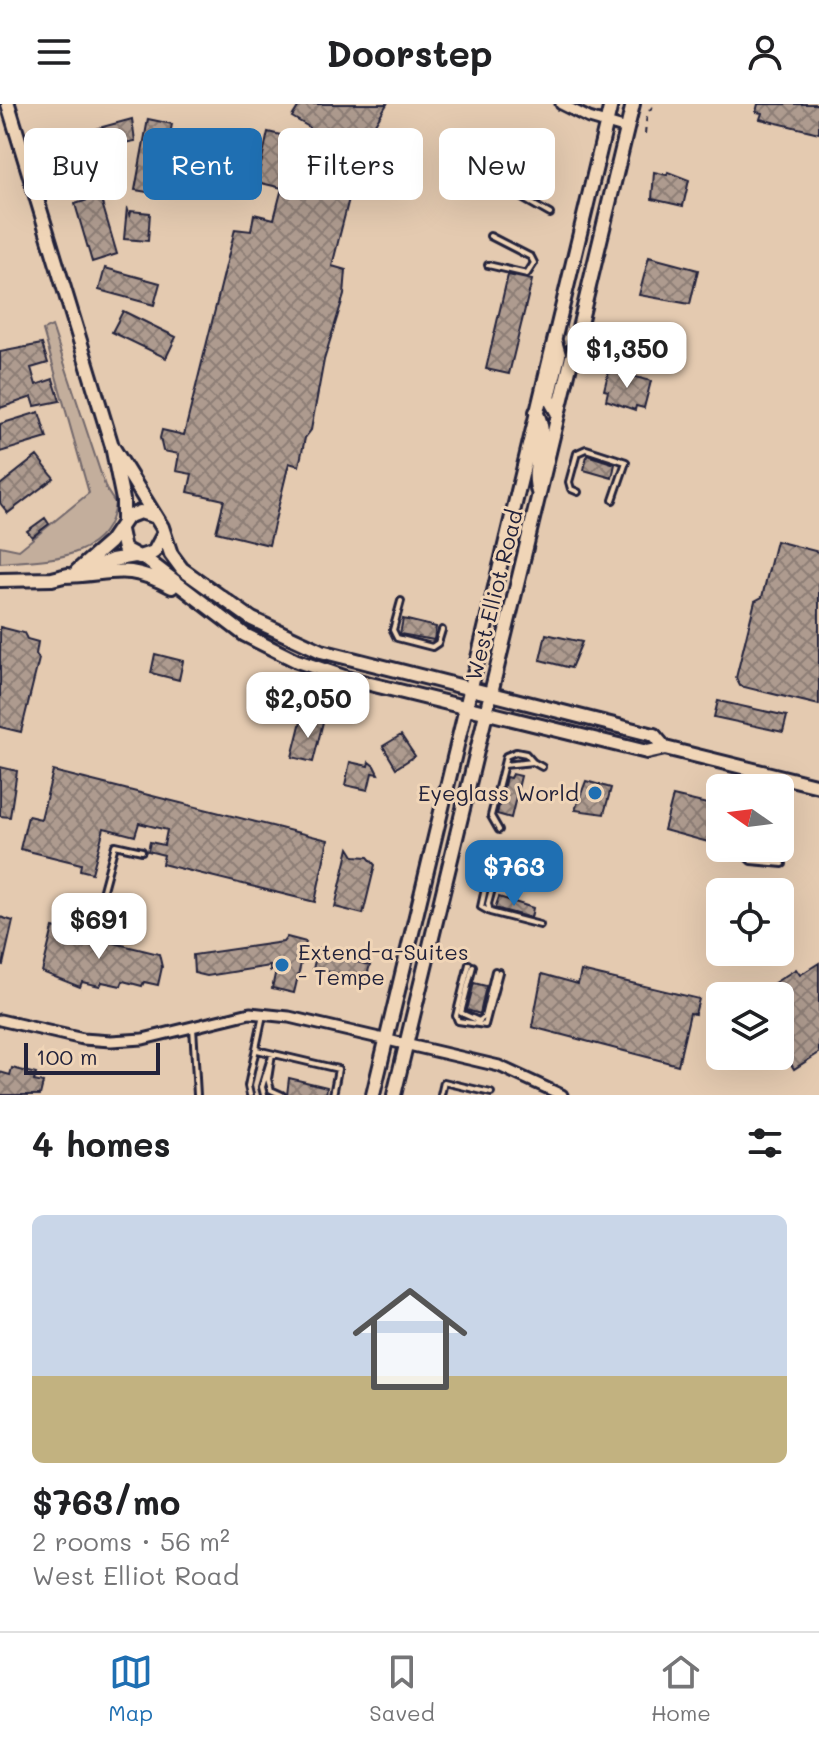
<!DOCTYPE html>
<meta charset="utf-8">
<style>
:root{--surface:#fff;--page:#f2f2f2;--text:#202124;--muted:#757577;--line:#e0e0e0;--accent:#1f6fb2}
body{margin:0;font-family:Mali,sans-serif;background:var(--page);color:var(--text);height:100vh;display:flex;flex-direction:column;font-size:30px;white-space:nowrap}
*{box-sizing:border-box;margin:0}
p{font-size:26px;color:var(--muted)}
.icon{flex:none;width:44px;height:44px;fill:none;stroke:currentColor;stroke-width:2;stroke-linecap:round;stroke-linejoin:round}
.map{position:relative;height:991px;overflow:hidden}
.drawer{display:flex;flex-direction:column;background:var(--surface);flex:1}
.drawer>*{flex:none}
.hud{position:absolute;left:24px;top:24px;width:772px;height:72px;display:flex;gap:16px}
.needle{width:52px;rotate:284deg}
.tools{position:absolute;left:706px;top:670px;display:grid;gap:16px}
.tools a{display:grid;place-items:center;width:88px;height:88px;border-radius:12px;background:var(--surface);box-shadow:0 8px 32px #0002;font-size:40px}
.scale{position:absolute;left:24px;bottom:20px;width:136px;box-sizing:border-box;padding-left:8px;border:4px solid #22223b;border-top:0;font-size:22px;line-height:28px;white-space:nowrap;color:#22223b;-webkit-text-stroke:6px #f0d5b7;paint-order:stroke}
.price{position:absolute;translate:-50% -68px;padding:0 18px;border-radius:16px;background:#fff;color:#222;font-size:26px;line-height:52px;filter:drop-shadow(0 2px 4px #0008)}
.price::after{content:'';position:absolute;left:50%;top:48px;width:24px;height:18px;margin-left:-12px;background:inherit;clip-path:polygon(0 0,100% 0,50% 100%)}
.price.selected{background:var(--accent);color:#fff}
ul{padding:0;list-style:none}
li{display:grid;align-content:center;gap:16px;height:424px;padding:0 32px}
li+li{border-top:2px solid var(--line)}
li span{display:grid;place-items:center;height:248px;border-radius:12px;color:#555}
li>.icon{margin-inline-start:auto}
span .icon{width:144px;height:144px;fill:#fffc;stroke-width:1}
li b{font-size:34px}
h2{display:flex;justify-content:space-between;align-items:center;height:96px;padding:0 32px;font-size:34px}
.tag{padding:0 28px;border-radius:12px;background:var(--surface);box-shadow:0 8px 32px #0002;font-size:28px;line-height:72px}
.tag.selected{background:var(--accent);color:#fff}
header{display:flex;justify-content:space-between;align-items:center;height:104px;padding:0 32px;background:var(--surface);font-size:36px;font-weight:800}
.menu{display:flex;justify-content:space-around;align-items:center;height:112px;border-top:2px solid var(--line);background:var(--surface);font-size:22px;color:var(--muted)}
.menu a{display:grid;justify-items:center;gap:4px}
.menu .selected{color:var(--accent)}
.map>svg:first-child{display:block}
.green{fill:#c3ae9c;stroke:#72686c;stroke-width:2}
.building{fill:url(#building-cross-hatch);stroke:#22223b;stroke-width:2}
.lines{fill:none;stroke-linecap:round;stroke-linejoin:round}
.lane-casing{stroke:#22223b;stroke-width:10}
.street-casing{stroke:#22223b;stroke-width:15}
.secondary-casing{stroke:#22223b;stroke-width:18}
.path{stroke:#22223b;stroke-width:2;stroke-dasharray:6 6;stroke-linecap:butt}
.lane{stroke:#f0d5b7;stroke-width:4}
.street{stroke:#f0d5b7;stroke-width:9}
.secondary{stroke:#f0d5b7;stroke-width:12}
.poi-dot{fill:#1f6fb2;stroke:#f0d5b7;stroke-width:3}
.labels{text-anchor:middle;stroke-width:6;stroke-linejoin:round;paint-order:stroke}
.street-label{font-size:22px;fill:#22223b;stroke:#f0d5b7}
.poi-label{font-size:22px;fill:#22223b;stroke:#f0d5b7;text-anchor:end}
</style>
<header><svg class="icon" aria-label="menu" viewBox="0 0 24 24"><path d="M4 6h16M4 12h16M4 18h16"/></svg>Doorstep<svg class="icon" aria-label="person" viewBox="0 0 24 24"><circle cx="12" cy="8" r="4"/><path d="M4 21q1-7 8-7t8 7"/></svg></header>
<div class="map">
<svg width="819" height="991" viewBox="0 0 819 991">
<defs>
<pattern id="building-cross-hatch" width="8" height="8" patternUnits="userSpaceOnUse" patternTransform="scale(2)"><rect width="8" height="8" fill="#ae9b8f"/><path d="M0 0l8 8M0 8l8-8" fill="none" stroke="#8d7e76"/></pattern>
</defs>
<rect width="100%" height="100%" fill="#e4cab0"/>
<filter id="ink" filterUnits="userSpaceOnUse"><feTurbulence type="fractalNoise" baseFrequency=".0125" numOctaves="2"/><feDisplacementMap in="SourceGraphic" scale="16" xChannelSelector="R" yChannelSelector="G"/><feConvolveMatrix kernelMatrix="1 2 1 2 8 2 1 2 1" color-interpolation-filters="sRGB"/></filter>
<g filter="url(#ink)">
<path class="green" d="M 52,222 L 106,385 L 115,399 C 108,458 45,455 0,459 L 0,442 L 19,446 L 89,389 L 43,226 Z"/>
<path class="building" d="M 300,0 L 387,0 L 357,50 L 360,51 L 332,162 L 346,166 L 344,191 L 324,256 L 311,326 L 305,334 L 299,362 L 289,359 L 269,441 L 216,428 L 224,396 L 188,388 L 192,370 L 176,367 L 179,350 L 163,347 L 160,334 L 162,326 L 184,331 L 235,125 L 251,127 L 254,110 L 274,115 L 282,84 L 257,78 L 268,28 L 306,37 L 309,23 L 292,13 Z
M 758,0 L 819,0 L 819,29 L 760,15 L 762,9 L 756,8 Z
M 132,15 L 135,37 L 113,41 L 122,78 L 98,84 L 89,47 L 66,54 L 74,82 L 67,84 L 54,38 L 60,36 L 62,41 L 85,32 L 84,28 Z
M 148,15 L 172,20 L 159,90 L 135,86 Z
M 654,68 L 667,71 L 668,68 L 689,76 L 683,102 L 652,95 Z
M 540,69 L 548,74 L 550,82 L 540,99 L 509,81 L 516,70 L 534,80 Z
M 100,92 L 117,150 L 92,158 L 75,100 Z
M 127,103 L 130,113 L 131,107 L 150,109 L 148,137 L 124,135 Z
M 649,153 L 698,166 L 690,200 L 639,191 Z
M 105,164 L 160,179 L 154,201 L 99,186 Z
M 508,171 L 532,176 L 509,270 L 486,265 Z
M 123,207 L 176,233 L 166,254 L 112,228 Z
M 42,240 L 48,259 L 31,264 L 36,281 L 53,275 L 60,297 L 35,302 L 32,293 L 0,304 L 0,248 Z
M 609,266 L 651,277 L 644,304 L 636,302 L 635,306 L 606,296 L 608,287 L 604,286 Z
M 39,308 L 47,334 L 0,348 L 0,320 Z
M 587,351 L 615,360 L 612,374 L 584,366 Z
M 37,352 L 54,374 L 8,409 L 0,399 L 0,381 Z
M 45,414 L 49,420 L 32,433 L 27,427 Z
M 776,437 L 819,448 L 819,601 L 740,582 L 736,574 L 755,497 L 762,493 Z
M 403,515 L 436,523 L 434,536 L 400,530 Z
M 0,523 L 24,529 L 27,535 L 38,538 L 36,550 L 39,555 L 21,628 L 0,623 Z
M 546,530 L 582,538 L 571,564 L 540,556 Z
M 155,550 L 183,557 L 179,576 L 151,569 Z
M 718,597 L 787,612 L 783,628 L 714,613 Z
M 302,613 L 323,618 L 313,658 L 292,653 Z
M 401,631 L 415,652 L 396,664 L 383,642 Z
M 350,658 L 368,662 L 369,658 L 374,662 L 378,670 L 372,669 L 368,686 L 345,681 Z
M 0,663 L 17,667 L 10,713 L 0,712 Z
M 53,667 L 328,736 L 315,798 L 162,760 L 164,751 L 148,747 L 150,738 L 164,741 L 167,726 L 139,719 L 135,732 L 104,724 L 92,769 L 80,766 L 81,760 L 20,745 L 28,712 L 41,715 Z
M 512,670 L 521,672 L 511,714 L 497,710 L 506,673 L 510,674 Z
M 586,677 L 611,684 L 604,710 L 575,706 Z
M 673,692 L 720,703 L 719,741 L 664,726 Z
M 349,744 L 354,752 L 368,753 L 375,761 L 363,810 L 335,803 Z
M 499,793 L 533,804 L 531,814 L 495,804 Z
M 0,813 L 13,817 L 3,861 L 0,860 Z
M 53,824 L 159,850 L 162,863 L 158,881 L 144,878 L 142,882 L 123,877 L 121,882 L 102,878 L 100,882 L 82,878 L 80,883 L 42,868 Z
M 287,833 L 306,838 L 294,889 L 272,884 L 276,866 L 270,867 L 270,862 L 207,872 L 194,869 L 193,851 L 283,838 Z
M 318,844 L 358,853 L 357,858 L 370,861 L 366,874 L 313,865 Z
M 819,859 L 819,949 L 794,965 L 780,942 L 780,892 L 754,892 L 796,865 L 800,871 Z
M 581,867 L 699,895 L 695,910 L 690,909 L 678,961 L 532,923 L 542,870 L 578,880 Z
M 474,879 L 486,882 L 480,910 L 467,906 Z
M 12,964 L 36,970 L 34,977 L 43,979 L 40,991 L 0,991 L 0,968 L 10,971 Z
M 289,974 L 327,983 L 326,991 L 287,991 Z"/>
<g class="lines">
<defs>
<path id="lane" d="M 506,40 L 504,84 L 550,110
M 488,161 L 527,170 L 534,159 L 531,153 L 490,132
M 578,388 L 571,385 L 569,378 L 577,349 L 586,345 L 626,358 L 613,396
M 401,497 L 393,526 L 397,534 L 432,543 L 438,539 L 442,526
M 504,661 L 533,658 L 542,663
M 499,726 L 491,712 L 506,652 L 516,648 L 526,650 L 533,658
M 746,744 L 746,752 L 751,757 L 783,760
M 774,745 L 787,746
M 496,770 L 488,800 L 490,808 L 540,821
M 488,771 L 481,803 L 490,808
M 101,793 L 115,741 L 142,747
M 469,860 L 456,912 L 458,917 L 485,921 L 499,868
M 473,862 L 461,909 L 479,917 L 484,913 L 495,867
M 193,923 L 197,991
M 257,946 L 338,965 L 333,991
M 272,950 L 268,975 L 271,986 L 282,991
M 250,991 L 248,982 L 263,911
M 264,991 L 262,983 L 270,957
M 441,991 L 444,978 L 491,989"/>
<path id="street" d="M 561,0 L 589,14 L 627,25
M 0,916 L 83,935 L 111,937 L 143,935 L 250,909 L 289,913 L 499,962 L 562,991"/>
<path id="secondary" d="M 8,0 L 112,342 L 123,396 L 123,418
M 555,237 L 559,251 L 549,294 L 558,310
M 536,308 C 553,338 527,357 539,391
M 112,342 L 162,423 L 171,450 L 182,465 L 252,515 L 321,547 L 654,631 L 665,644
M 120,426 L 124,445 L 139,453 L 154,448 L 163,431
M 143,453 L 245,531 L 297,557 L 350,575 L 647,648 L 665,644 L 819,682
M 93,464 L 112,456 L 135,452
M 77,467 L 110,438 L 127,413 L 140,408 L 153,412
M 63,472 C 112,471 124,457 172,483
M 0,476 L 52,475 L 68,471
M 373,991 L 611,0
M 394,991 L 633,0"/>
</defs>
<use href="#lane" class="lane-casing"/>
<use href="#street" class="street-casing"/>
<use href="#secondary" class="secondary-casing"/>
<path class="path" d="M 645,30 L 647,9 L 655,0"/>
<use href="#lane" class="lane"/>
<use href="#street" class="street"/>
<use href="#secondary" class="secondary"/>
</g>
</g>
<g class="poi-dot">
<circle cx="595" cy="689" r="8"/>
<circle cx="282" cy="861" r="8"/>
</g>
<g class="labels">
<g class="street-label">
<text transform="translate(494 491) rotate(-76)" y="8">West Elliot Road</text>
</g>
<g class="poi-label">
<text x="579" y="697">Eyeglass World</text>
<text x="298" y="856" text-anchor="start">Extend-a-Suites<tspan x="298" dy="25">- Tempe</tspan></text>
</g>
</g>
</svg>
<div class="tools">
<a><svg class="needle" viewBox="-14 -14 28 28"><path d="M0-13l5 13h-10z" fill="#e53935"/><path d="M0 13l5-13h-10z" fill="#757577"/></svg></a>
<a><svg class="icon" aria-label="locate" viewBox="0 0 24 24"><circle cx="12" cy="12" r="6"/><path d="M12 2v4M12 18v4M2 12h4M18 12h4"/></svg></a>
<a><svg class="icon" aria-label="layers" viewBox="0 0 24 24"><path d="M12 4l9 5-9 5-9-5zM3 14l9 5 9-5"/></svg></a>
</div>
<div class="scale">100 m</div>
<b class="price" style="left:627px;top:286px">$1,350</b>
<b class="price" style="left:308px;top:636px">$2,050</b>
<b class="price selected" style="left:514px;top:804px">$763</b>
<b class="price" style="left:99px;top:857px">$691</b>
<div class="hud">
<a class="tag">Buy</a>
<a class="tag selected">Rent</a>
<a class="tag">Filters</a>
<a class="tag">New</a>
</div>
</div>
<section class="drawer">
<h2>4 homes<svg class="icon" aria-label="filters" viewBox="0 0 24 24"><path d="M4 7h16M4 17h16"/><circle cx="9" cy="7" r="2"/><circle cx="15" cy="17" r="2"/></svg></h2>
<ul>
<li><span style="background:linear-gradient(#c9d6e8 65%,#c2b280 0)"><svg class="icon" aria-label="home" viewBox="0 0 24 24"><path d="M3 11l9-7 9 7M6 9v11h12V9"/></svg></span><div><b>$763/mo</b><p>2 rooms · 56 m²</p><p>West Elliot Road</p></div></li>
</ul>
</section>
<nav class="menu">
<a class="selected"><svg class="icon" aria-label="map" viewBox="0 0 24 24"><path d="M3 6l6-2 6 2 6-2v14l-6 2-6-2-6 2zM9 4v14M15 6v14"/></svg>Map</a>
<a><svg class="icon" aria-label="saved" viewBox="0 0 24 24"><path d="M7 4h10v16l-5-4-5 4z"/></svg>Saved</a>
<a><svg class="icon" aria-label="home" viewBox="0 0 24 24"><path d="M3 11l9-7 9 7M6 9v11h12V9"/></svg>Home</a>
</nav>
